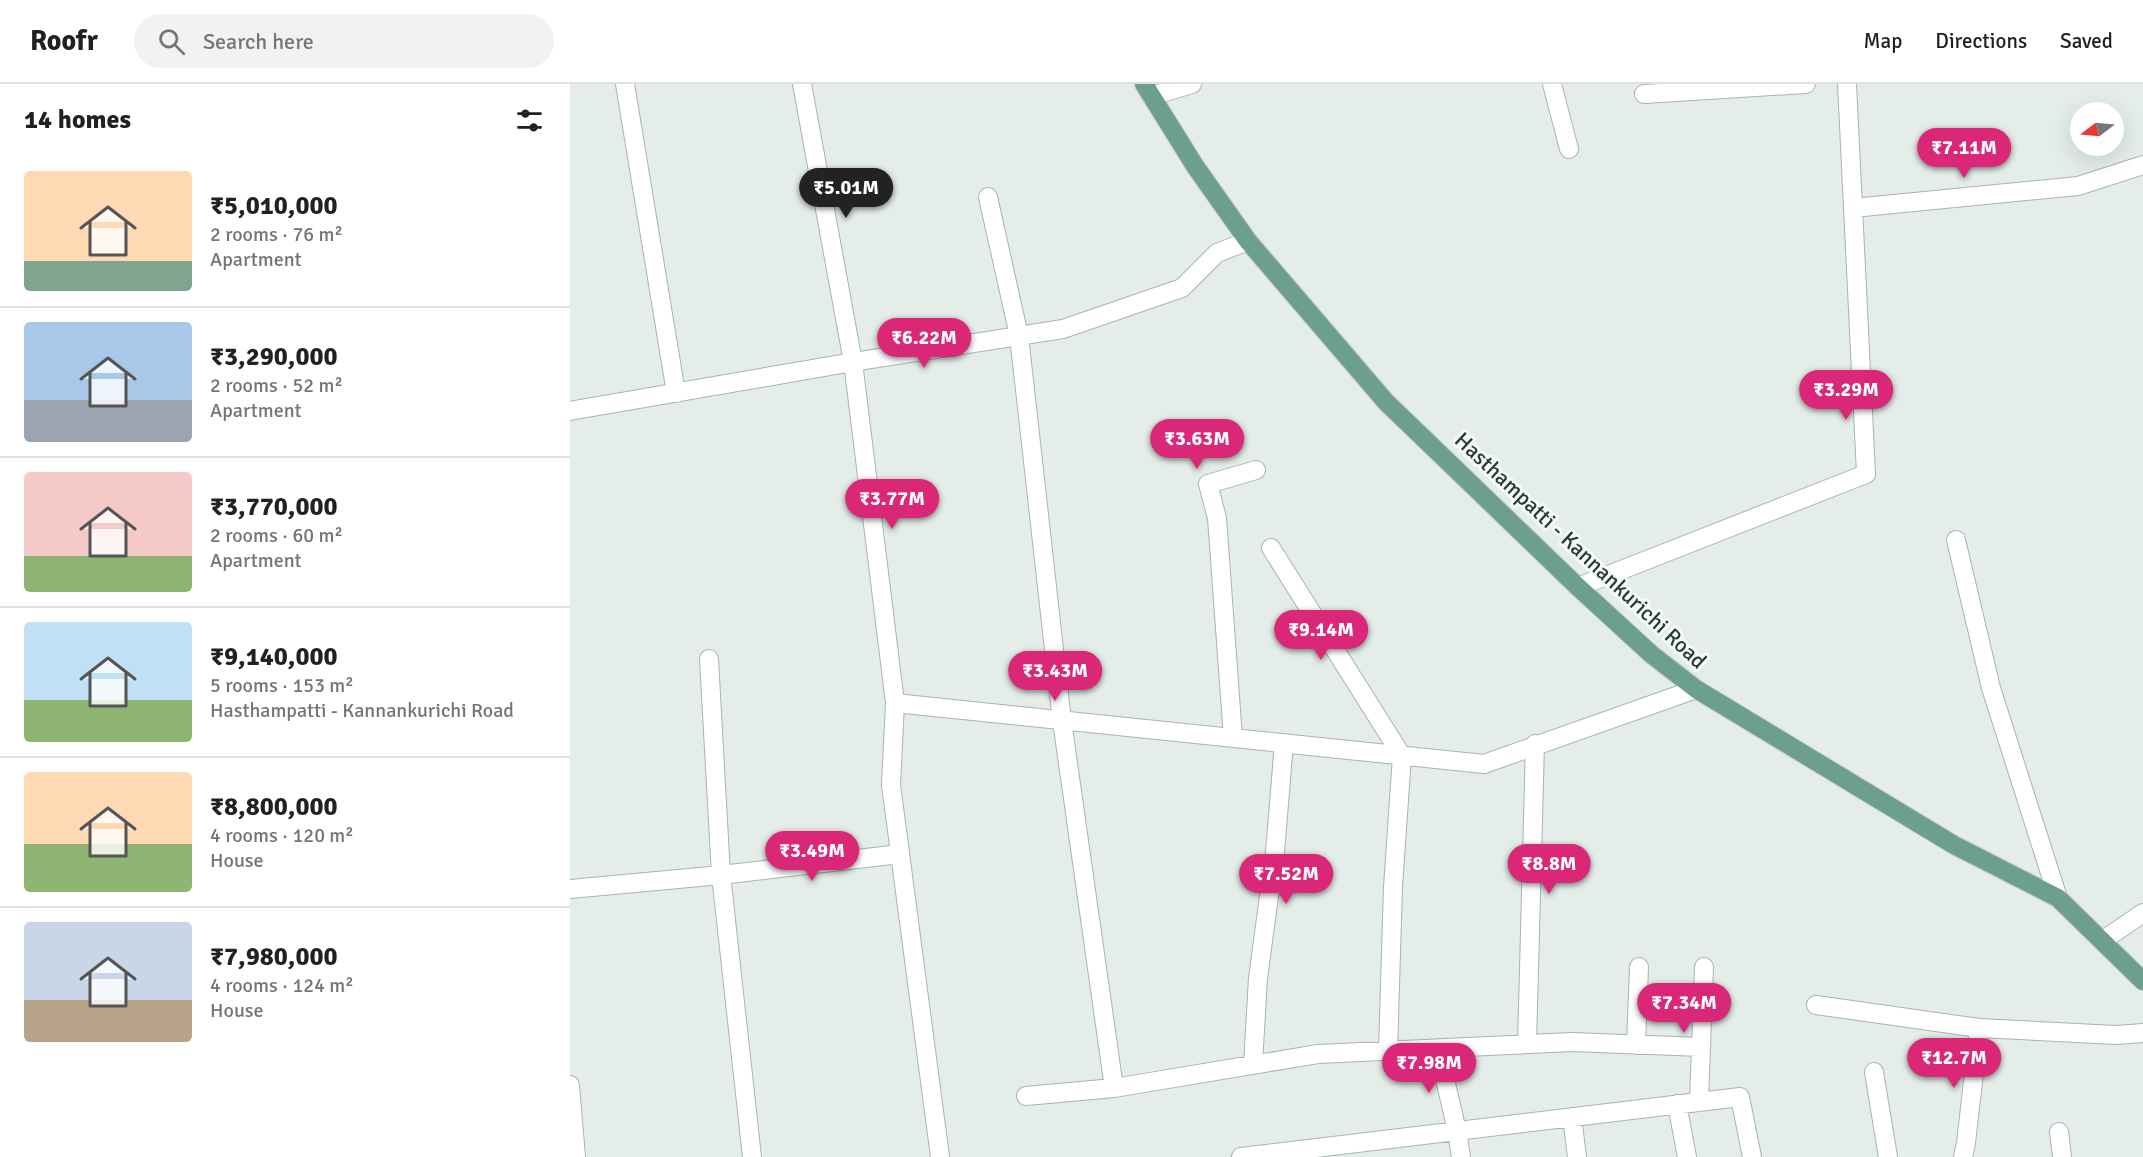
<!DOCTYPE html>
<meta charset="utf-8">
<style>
:root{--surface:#fff;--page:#f2f2f2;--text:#202124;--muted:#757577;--line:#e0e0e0;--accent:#db2777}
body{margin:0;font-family:Signika,sans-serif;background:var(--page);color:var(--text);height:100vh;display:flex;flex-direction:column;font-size:22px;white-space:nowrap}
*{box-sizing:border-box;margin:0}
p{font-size:20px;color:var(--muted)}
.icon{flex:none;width:33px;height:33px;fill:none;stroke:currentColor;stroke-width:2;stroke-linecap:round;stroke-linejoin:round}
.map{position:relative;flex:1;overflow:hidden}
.drawer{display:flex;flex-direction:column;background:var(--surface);width:570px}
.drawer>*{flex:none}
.needle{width:39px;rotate:254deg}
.fabs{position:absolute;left:1500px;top:18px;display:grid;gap:12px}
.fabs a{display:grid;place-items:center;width:54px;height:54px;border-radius:50%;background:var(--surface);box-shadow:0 6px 24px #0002;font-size:30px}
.price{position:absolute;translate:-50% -51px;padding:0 14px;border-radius:21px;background:var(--accent);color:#fff;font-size:20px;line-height:39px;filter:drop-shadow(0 2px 3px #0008)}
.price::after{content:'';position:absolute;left:50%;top:36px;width:18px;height:14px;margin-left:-9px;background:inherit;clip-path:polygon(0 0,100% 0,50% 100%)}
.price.selected{background:#222;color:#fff}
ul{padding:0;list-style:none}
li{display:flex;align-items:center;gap:18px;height:150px;padding:0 24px}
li+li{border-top:2px solid var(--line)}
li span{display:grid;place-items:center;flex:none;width:168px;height:120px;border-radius:6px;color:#555}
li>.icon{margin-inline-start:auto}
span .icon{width:72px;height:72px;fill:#fffc;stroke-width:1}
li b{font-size:26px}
h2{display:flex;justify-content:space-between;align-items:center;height:72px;padding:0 24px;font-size:26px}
header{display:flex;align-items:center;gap:36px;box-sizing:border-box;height:84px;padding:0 30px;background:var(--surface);border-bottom:2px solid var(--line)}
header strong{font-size:28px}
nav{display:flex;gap:33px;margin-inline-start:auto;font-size:21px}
.search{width:420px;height:54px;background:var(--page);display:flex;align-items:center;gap:15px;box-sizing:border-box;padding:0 21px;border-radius:33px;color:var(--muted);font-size:22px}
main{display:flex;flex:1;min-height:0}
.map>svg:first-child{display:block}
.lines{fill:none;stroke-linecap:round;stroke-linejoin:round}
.minor-casing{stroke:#a7b5ae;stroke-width:20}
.major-casing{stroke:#c2c9c6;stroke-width:20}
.minor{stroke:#fff;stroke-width:18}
.major{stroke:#6ca08c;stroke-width:18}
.labels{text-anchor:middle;stroke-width:6;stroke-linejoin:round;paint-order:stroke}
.street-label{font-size:22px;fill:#253e34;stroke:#f5f9f7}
</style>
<header>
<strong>Roofr</strong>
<div class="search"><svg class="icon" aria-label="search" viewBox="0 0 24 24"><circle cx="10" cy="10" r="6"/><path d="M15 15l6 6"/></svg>Search here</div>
<nav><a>Map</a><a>Directions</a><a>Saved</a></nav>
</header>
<main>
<section class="drawer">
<h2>14 homes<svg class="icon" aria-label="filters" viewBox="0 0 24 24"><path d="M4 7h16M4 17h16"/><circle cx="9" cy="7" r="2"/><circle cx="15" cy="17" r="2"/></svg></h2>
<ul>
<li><span style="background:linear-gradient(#ffd9b3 75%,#7fa58c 0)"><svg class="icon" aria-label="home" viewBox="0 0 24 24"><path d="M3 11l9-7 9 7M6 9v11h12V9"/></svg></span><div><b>₹5,010,000</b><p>2 rooms · 76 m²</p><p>Apartment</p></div></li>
<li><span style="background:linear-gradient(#a9c7e8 65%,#9aa5b1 0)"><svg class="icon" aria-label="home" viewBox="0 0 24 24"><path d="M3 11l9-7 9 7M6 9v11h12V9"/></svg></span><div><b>₹3,290,000</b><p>2 rooms · 52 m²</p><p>Apartment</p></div></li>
<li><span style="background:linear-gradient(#f6c9c9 70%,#8fb573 0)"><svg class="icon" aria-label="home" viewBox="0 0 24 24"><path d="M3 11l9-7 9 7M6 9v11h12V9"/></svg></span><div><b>₹3,770,000</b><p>2 rooms · 60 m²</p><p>Apartment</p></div></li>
<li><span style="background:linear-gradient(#bfe0f5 65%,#8fb573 0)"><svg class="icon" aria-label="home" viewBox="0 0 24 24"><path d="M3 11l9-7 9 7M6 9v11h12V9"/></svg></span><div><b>₹9,140,000</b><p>5 rooms · 153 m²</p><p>Hasthampatti - Kannankurichi Road</p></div></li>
<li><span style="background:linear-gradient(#ffd9b3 60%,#8fb573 0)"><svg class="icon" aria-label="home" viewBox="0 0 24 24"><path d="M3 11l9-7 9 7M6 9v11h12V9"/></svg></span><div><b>₹8,800,000</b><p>4 rooms · 120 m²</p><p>House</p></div></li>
<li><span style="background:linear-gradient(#c9d6e8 65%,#b9a48a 0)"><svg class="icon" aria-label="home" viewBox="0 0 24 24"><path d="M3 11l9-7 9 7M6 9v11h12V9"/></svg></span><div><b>₹7,980,000</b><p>4 rooms · 124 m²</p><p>House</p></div></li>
</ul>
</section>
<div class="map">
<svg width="1573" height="1073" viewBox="0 0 1573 1073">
<rect width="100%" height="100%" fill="#e4ede8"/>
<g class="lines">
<defs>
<path id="minor" d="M 55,0 L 106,309
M 232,0 L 283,278 L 325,619
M 982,0 L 999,65
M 1074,10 L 1236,0
M 581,12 L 622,0
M 418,113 L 449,252 L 492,637 L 544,1004
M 1283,124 L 1508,102 L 1573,81
M 0,327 L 283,278 L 493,245 L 612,204 L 647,169 L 678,157
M 1386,456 L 1421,604 L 1488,814
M 701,464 L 832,672 L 823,803 L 818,967
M 1008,503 L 1296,390 L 1277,0
M 139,575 L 151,791 L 330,770
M 663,654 L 647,434 L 638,400 L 686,386
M 0,805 L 151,791 L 182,1073
M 1532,857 L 1573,829
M 1246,921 L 1409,944 L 1546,951 L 1573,949
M 957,960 L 965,660
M 1066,961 L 1069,883
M 868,965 L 887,1047 L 891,1073
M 683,981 L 688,894 L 705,768 L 714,659
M 1304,988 L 1318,1073
M 0,1001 L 6,1073
M 456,1012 L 544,1004 L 748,970 L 1002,958 L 1131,963
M 1129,1018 L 1134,883
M 1107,1020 L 1117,1073
M 1002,1033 L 1007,1073
M 1489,1048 L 1492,1073
M 370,1073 L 321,701 L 325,619 L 914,680 L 1126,605
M 671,1073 L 1170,1013 L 1182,1073
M 1393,1073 L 1396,1059 L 1409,944"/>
<path id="major" d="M 574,0 L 625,82 L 678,157 L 816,318 L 1008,503 L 1081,570 L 1126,605 L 1384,761 L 1488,814 L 1573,897"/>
</defs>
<use href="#minor" class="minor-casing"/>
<use href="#major" class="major-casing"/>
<use href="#minor" class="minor"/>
<use href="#major" class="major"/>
</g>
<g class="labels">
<g class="street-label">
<text transform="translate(1011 466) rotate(43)" y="8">Hasthampatti - Kannankurichi Road</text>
</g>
</g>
</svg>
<div class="fabs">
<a><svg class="needle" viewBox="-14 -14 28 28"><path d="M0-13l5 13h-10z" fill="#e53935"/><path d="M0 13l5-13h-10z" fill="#757577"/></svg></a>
</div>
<b class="price" style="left:1394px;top:95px">₹7.11M</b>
<b class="price selected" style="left:276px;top:135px">₹5.01M</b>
<b class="price" style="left:354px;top:285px">₹6.22M</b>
<b class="price" style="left:1276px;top:337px">₹3.29M</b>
<b class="price" style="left:627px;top:386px">₹3.63M</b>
<b class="price" style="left:322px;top:446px">₹3.77M</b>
<b class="price" style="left:751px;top:577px">₹9.14M</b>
<b class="price" style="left:485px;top:618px">₹3.43M</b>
<b class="price" style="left:242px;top:798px">₹3.49M</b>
<b class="price" style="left:979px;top:811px">₹8.8M</b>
<b class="price" style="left:716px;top:821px">₹7.52M</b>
<b class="price" style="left:1114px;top:950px">₹7.34M</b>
<b class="price" style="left:1384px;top:1005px">₹12.7M</b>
<b class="price" style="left:859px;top:1010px">₹7.98M</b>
</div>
</main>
